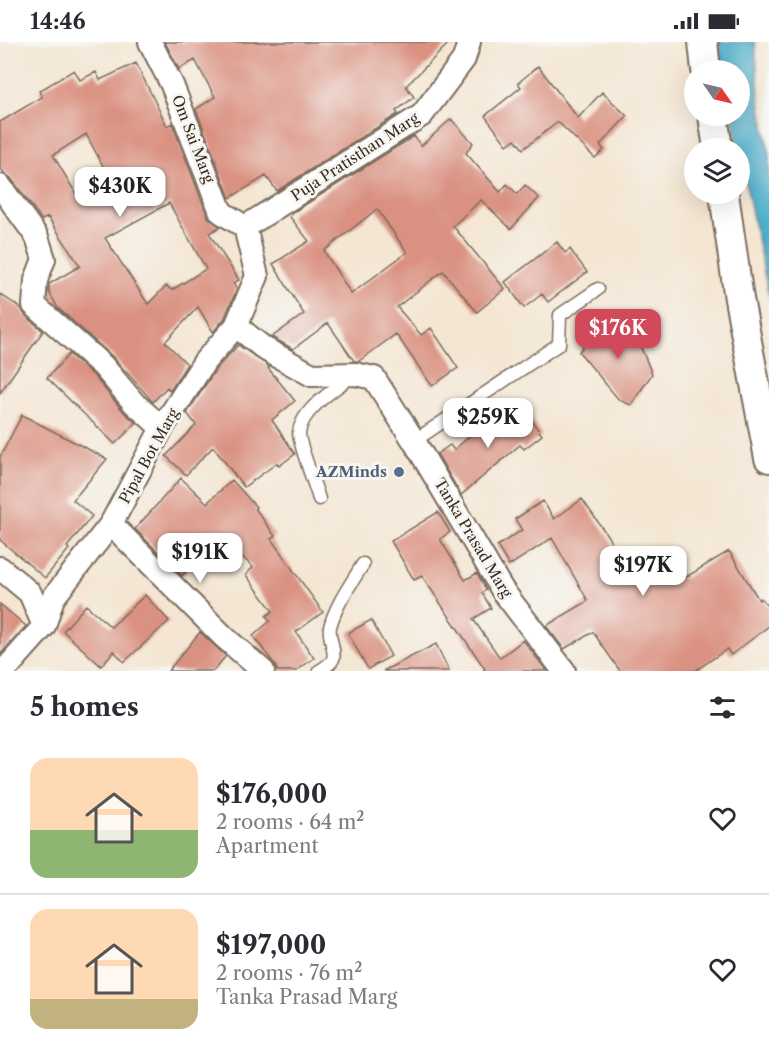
<!DOCTYPE html>
<meta charset="utf-8">
<style>
:root{--surface:#fff;--page:#f2f2f3;--text:#2b2b33;--muted:#7c7c81;--line:#e1e1e2;--accent:#d1495b}
body{margin:0;font-family:"Libre Caslon Text",serif;background:var(--page);color:var(--text);height:100vh;display:flex;flex-direction:column;font-size:22px;white-space:nowrap}
*{box-sizing:border-box;margin:0}
p{font-size:20px;color:var(--muted)}
.icon{flex:none;width:33px;height:33px;fill:none;stroke:currentColor;stroke-width:2;stroke-linecap:round;stroke-linejoin:round}
.map{position:relative;height:629px;overflow:hidden}
.details{display:flex;flex-direction:column;background:var(--surface);flex:1}
.details>*{flex:none}
.needle{width:39px;rotate:124deg}
.controls{position:absolute;left:684px;top:18px;display:grid;gap:12px}
.controls a{display:grid;place-items:center;width:66px;height:66px;border-radius:50%;background:var(--surface);box-shadow:0 6px 24px #0002;font-size:30px}
.price{position:absolute;translate:-50% -51px;padding:0 14px;border-radius:12px;background:#fff;color:#222;font-size:20px;line-height:39px;filter:drop-shadow(0 2px 3px #0008)}
.price::after{content:'';position:absolute;left:50%;top:36px;width:18px;height:14px;margin-left:-9px;background:inherit;clip-path:polygon(0 0,100% 0,50% 100%)}
.price.active{background:var(--accent);color:#fff}
ul{padding:0;list-style:none}
li{display:flex;align-items:center;gap:18px;height:150px;padding:0 30px}
li+li{border-top:2px solid var(--line)}
li span{display:grid;place-items:center;flex:none;width:168px;height:120px;border-radius:18px;color:#555}
li>.icon{margin-inline-start:auto}
span .icon{width:72px;height:72px;fill:#fffc;stroke-width:1}
li b{font-size:26px}
h2{display:flex;justify-content:space-between;align-items:center;height:72px;padding:0 30px;font-size:26px}
.status{display:flex;justify-content:space-between;align-items:center;height:42px;padding:0 30px;background:var(--surface);direction:ltr}
.status svg{height:16px;fill:currentColor}
.map>svg:first-child{display:block}
.water{fill:#4cadcb;stroke:#446c74;stroke-width:1.5}
.building{fill:#da9181;fill-rule:evenodd}
.lines{fill:none;stroke-linecap:round;stroke-linejoin:round}
.service-casing{stroke:#7c6c5d;stroke-width:15}
.minor-casing{stroke:#7c6c5d;stroke-width:26}
.tertiary-casing{stroke:#7c6c5d;stroke-width:32}
.service{stroke:#fff;stroke-width:12}
.minor{stroke:#fff;stroke-width:22}
.tertiary{stroke:#fff;stroke-width:28}
.service-dot{fill:#5c6f8a;stroke:#f6f6f2;stroke-width:2}
.labels{text-anchor:middle;stroke-width:6;stroke-linejoin:round;paint-order:stroke}
.street-label{font-size:15px;fill:#3b2a1e;stroke:#f6f6f2}
.service-label{font-size:15px;font-weight:bold;fill:#4e5e75;stroke:#f6f6f2;text-anchor:end}
</style>
<div class="status"><b>14:46</b><svg viewBox="0 0 49 12"><path d="M0 12V9h3v3zM5 12V6h3v6zM10 12V3h3v9zM15 12V0h3v12zM26 1h20v11H26zM47 4h2v5h-2z"/></svg></div>
<div class="map">
<svg width="769" height="629" viewBox="0 0 769 629">
<rect width="100%" height="100%" fill="#f6f6f2"/>
<filter id="ink" filterUnits="userSpaceOnUse"><feTurbulence type="fractalNoise" baseFrequency=".0167" numOctaves="2"/><feDisplacementMap in="SourceGraphic" scale="12" xChannelSelector="R" yChannelSelector="G"/><feConvolveMatrix kernelMatrix="1 2 1 2 8 2 1 2 1" color-interpolation-filters="sRGB"/></filter>
<filter id="wash" filterUnits="userSpaceOnUse"><feTurbulence type="fractalNoise" baseFrequency=".008" numOctaves="4" result="noise"/><feDisplacementMap in="SourceGraphic" scale="24" xChannelSelector="R" yChannelSelector="G"/><feGaussianBlur stdDeviation="1.35" result="paint"/><feColorMatrix in="noise" values="0 0 0 0 0 0 0 0 0 0 0 0 0 0 0 0 0 1.4 0 .05"/><feComposite in="paint" operator="in"/></filter>
<g filter="url(#wash)">
<rect width="100%" height="100%" fill="#f4e6d3"/>
<path class="water" d="M 718,0 L 755,0 L 759,53 L 769,110 L 769,254 L 732,74 L 740,74 L 740,28 L 723,28 Z"/>
<g id="blocks">
<path class="building" d="M 165,0 L 450,0 L 406,44 L 414,55 L 396,69 L 398,72 L 277,149 L 266,134 L 230,156 L 196,67 L 215,55 L 195,18 L 179,27 Z
M 136,21 L 167,84 L 172,81 L 208,175 L 220,185 L 209,191 L 239,238 L 233,241 L 237,247 L 224,277 L 213,290 L 198,265 L 165,300 L 187,322 L 170,349 L 167,345 L 153,360 L 112,314 L 58,266 L 49,250 L 49,242 L 80,224 L 48,175 L 42,178 L 11,136 L 4,131 L 0,125 L 0,80 L 42,55 L 39,49 L 74,28 L 80,38 L 96,30 L 100,38 ZM 86,92 L 111,139 L 79,157 L 53,113 ZM 169,161 L 206,227 L 172,248 L 166,244 L 148,262 L 105,196 Z
M 538,24 L 578,76 L 602,50 L 627,74 L 600,103 L 604,108 L 595,116 L 558,80 L 523,107 L 515,97 L 507,103 L 485,74 L 521,45 L 518,41 Z
M 451,77 L 473,101 L 466,111 L 500,150 L 507,142 L 517,152 L 525,143 L 539,156 L 511,187 L 481,158 L 453,184 L 505,247 L 477,270 L 443,229 L 397,265 L 421,293 L 431,286 L 458,326 L 432,344 L 396,292 L 359,319 L 354,319 L 328,281 L 293,307 L 272,295 L 304,272 L 273,222 L 309,199 L 290,175 L 292,171 L 414,94 L 421,104 ZM 377,167 L 407,210 L 351,252 L 324,209 Z
M 557,200 L 565,211 L 570,207 L 587,230 L 548,260 L 542,252 L 524,266 L 505,240 Z
M 0,252 L 21,266 L 25,273 L 43,289 L 0,351 Z
M 601,278 L 634,289 L 652,332 L 631,363 L 619,358 L 579,310 Z
M 238,303 L 270,325 L 268,326 L 295,359 L 272,378 L 295,412 L 279,424 L 277,421 L 244,445 L 213,405 L 186,433 L 166,414 L 196,383 L 187,371 L 216,327 Z
M 69,312 L 93,333 L 124,370 L 136,381 L 115,402 L 47,336 Z
M 522,365 L 542,393 L 524,407 L 520,403 L 461,453 L 437,412 L 450,403 L 454,408 L 491,375 L 499,384 Z
M 22,373 L 107,417 L 73,458 L 92,474 L 67,505 L 69,507 L 45,536 L 0,498 L 0,415 Z
M 181,436 L 207,461 L 232,438 L 256,465 L 255,466 L 275,494 L 271,497 L 323,570 L 296,590 L 314,616 L 296,629 L 277,629 L 276,624 L 253,594 L 270,579 L 266,574 L 273,569 L 246,533 L 253,525 L 240,513 L 235,517 L 230,510 L 220,520 L 207,507 L 182,534 L 135,487 Z
M 582,457 L 607,493 L 626,528 L 663,505 L 683,537 L 729,509 L 759,558 L 761,556 L 769,566 L 769,584 L 731,613 L 727,607 L 695,629 L 620,629 L 593,590 L 564,607 L 546,584 L 588,559 L 552,496 L 509,524 L 497,504 L 522,488 L 515,477 L 543,459 L 554,477 Z
M 438,470 L 450,490 L 440,497 L 465,538 L 477,531 L 486,548 L 482,551 L 491,566 L 473,577 L 500,616 L 523,598 L 547,629 L 483,629 L 485,627 L 422,534 L 414,538 L 391,499 Z
M 145,553 L 169,579 L 124,620 L 114,609 L 101,624 L 63,589 L 86,563 L 111,585 Z
M 0,562 L 26,584 L 0,613 Z
M 371,578 L 391,614 L 368,627 L 348,591 Z
M 200,590 L 226,614 L 213,629 L 168,629 Z
M 436,602 L 449,629 L 383,629 Z"/>
</g>
</g>
<g filter="url(#ink)">
<use href="#blocks" fill-opacity="0" stroke="#7c6c5d" stroke-width="1.5"/>
<g class="lines">
<defs>
<path id="service" d="M 414,399 L 559,302 L 560,273 L 598,247
M 319,457 C 316,446 298,399 299,391 C 301,368 335,347 352,334
M 319,629 C 324,626 331,622 333,617 C 336,610 328,594 330,585 C 335,564 352,540 363,522"/>
<path id="minor" d="M 150,0 L 172,43 L 221,170 L 245,185
M 0,144 L 37,195 L 44,217 L 36,238 L 34,263 L 103,324 L 134,361 L 162,386
M 245,185 L 422,73 L 464,17 L 469,0
M 236,284 L 265,307 L 312,333 L 355,332 L 374,336 L 414,399 L 503,549 L 564,629
M 111,482 L 224,595 L 263,629
M 0,526 L 30,551 L 44,584
M 4,629 L 44,584 L 53,556 L 111,482 L 162,386 L 205,319 L 236,284 L 257,234 L 245,185"/>
<path id="tertiary" d="M 703,0 L 706,28
M 713,74 L 718,106
M 724,152 L 739,257 L 769,416"/>
</defs>
<use href="#service" class="service-casing"/>
<use href="#minor" class="minor-casing"/>
<use href="#tertiary" class="tertiary-casing"/>
<use href="#service" class="service"/>
<use href="#minor" class="minor"/>
<use href="#tertiary" class="tertiary"/>
</g>
</g>
<circle class="service-dot" cx="399" cy="430" r="6"/>
<g class="labels">
<g class="street-label">
<text transform="translate(193 97) rotate(69)" y="5">Om Sai Marg</text>
<text transform="translate(355 115) rotate(-33)" y="5">Puja Pratisthan Marg</text>
<text transform="translate(149 414) rotate(-61)" y="5">Pipal Bot Marg</text>
<text transform="translate(473 496) rotate(59)" y="5">Tanka Prasad Marg</text>
</g>
<g class="service-label">
<text x="387" y="435">AZMinds</text>
</g>
</g>
</svg>
<div class="controls">
<a><svg class="needle" viewBox="-14 -14 28 28"><path d="M0-13l5 13h-10z" fill="#e53935"/><path d="M0 13l5-13h-10z" fill="#7c7c81"/></svg></a>
<a><svg class="icon" aria-label="layers" viewBox="0 0 24 24"><path d="M12 4l9 5-9 5-9-5zM3 14l9 5 9-5"/></svg></a>
</div>
<b class="price" style="left:120px;top:176px">$430K</b>
<b class="price active" style="left:618px;top:318px">$176K</b>
<b class="price" style="left:488px;top:407px">$259K</b>
<b class="price" style="left:200px;top:542px">$191K</b>
<b class="price" style="left:643px;top:555px">$197K</b>
</div>
<section class="details">
<h2>5 homes<svg class="icon" aria-label="filters" viewBox="0 0 24 24"><path d="M4 7h16M4 17h16"/><circle cx="9" cy="7" r="2"/><circle cx="15" cy="17" r="2"/></svg></h2>
<ul>
<li><span style="background:linear-gradient(#ffd9b3 60%,#8fb573 0)"><svg class="icon" aria-label="home" viewBox="0 0 24 24"><path d="M3 11l9-7 9 7M6 9v11h12V9"/></svg></span><div><b>$176,000</b><p>2 rooms · 64 m²</p><p>Apartment</p></div><svg class="icon" aria-label="heart" viewBox="0 0 24 24"><path d="M12 20l-8-8c-3-5 5-10 8-4 3-6 11-1 8 4z"/></svg></li>
<li><span style="background:linear-gradient(#ffd9b3 75%,#c2b280 0)"><svg class="icon" aria-label="home" viewBox="0 0 24 24"><path d="M3 11l9-7 9 7M6 9v11h12V9"/></svg></span><div><b>$197,000</b><p>2 rooms · 76 m²</p><p>Tanka Prasad Marg</p></div><svg class="icon" aria-label="heart" viewBox="0 0 24 24"><path d="M12 20l-8-8c-3-5 5-10 8-4 3-6 11-1 8 4z"/></svg></li>
</ul>
</section>
